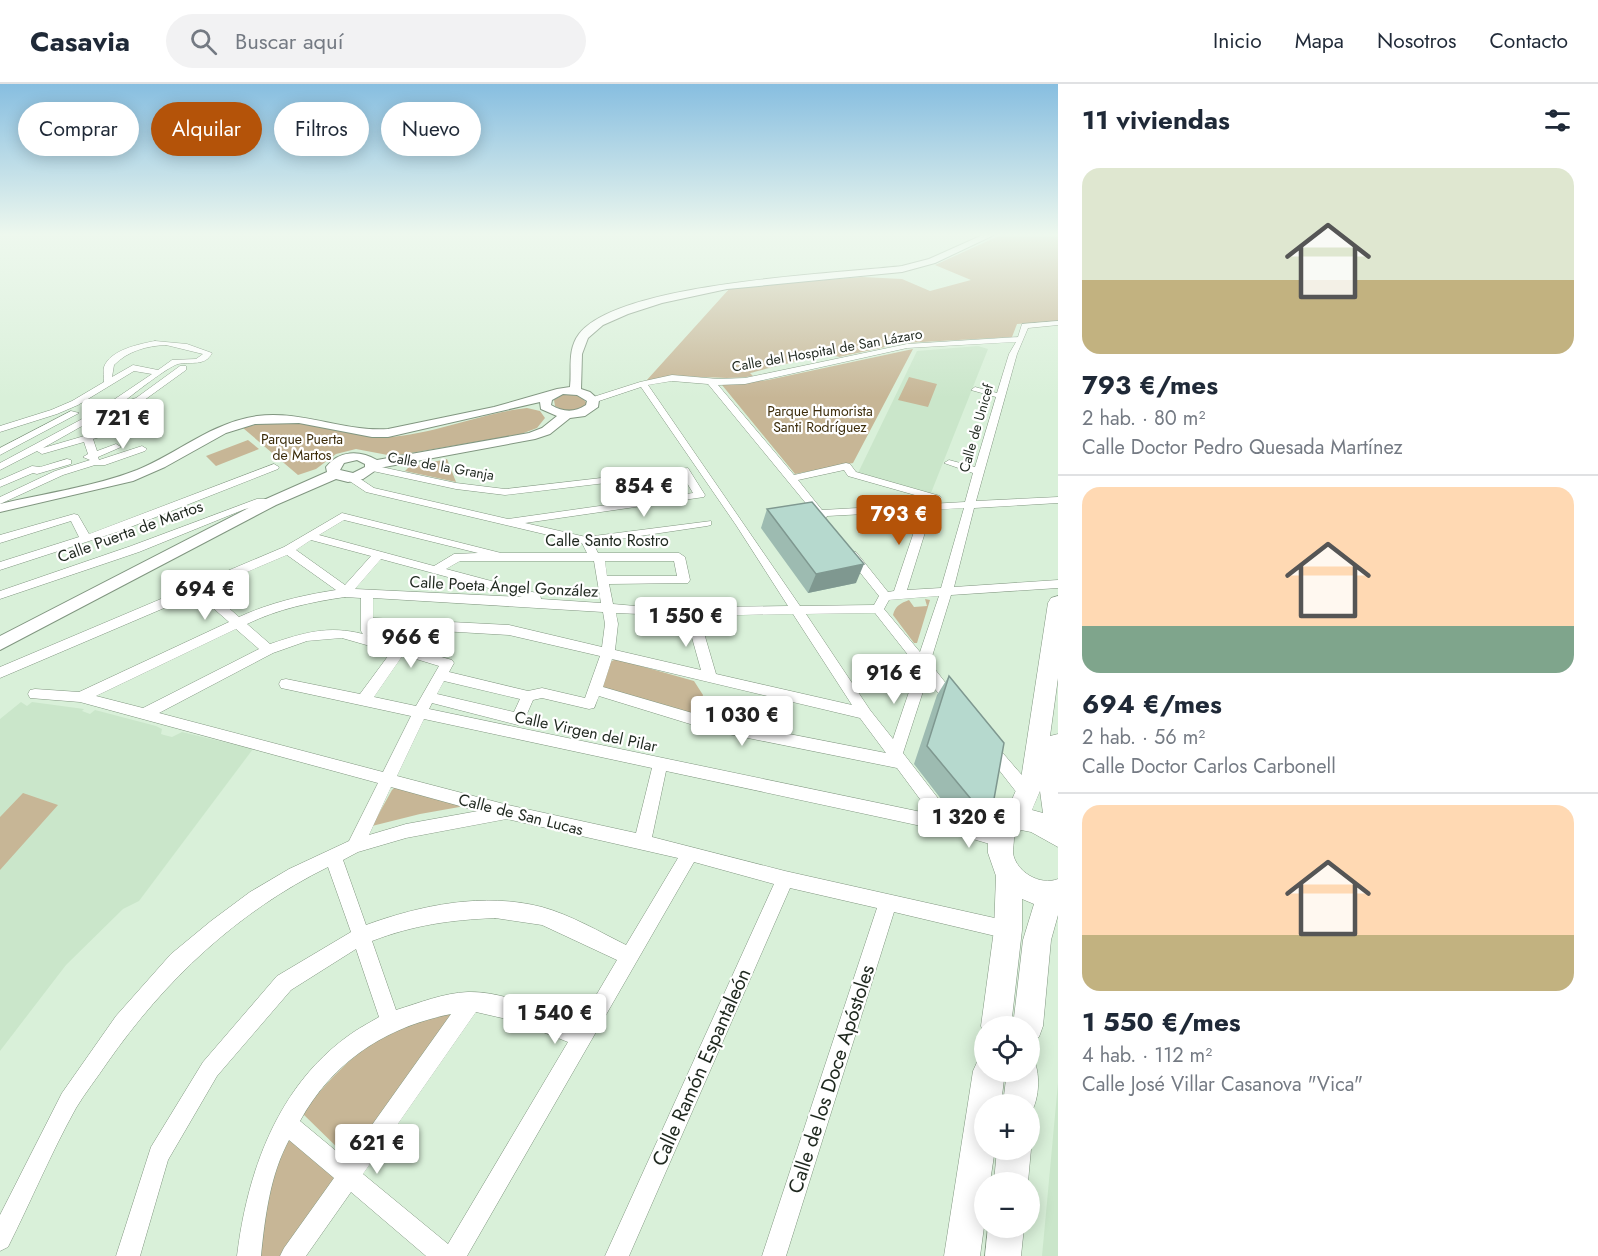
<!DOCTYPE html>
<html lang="es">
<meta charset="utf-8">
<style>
:root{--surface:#fff;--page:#f2f2f3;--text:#1f2937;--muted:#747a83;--line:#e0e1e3;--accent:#b45309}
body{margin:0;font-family:Jost,sans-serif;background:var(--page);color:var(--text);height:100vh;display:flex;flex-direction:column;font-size:22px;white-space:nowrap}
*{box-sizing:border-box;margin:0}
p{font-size:20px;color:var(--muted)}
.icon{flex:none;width:33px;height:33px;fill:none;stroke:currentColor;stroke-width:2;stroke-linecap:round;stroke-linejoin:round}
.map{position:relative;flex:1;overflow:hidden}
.drawer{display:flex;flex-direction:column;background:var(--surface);width:540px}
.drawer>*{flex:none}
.banner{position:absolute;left:18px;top:18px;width:570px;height:54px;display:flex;gap:12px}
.buttons{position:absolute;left:974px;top:932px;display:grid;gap:12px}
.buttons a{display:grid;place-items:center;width:66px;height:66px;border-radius:50%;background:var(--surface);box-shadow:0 3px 15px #0003;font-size:30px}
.price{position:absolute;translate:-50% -51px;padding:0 14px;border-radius:6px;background:#fff;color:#222;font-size:20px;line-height:39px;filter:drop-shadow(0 2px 3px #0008)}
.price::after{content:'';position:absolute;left:50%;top:36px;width:18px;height:14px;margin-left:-9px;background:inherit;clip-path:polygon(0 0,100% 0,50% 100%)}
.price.current{background:var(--accent);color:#fff}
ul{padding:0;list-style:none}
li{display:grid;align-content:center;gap:12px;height:318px;padding:0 24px}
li+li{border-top:2px solid var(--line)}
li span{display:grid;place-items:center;height:186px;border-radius:18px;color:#555}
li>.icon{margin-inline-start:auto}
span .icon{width:108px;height:108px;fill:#fffc;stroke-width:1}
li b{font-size:26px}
h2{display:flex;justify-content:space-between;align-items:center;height:72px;padding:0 24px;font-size:26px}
.tag{padding:0 21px;border-radius:27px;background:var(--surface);box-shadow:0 3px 15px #0003;font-size:21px;line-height:54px}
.tag.current{background:var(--accent);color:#fff}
header{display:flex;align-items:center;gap:36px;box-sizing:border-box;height:84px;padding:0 30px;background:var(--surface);border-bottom:2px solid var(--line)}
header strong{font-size:28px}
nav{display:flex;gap:33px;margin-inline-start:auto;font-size:21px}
.search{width:420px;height:54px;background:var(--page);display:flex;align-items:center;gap:15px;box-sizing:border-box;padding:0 21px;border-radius:33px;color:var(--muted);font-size:22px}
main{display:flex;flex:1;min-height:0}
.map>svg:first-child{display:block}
.built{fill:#cae6ca}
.green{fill:#c7b696}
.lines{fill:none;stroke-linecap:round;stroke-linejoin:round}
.street-casing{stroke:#819680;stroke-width:1}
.secondary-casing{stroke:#819680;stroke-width:2}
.primary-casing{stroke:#819680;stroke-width:1}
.street{fill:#fff;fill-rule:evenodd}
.secondary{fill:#fff;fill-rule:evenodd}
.primary{fill:#fff;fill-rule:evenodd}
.wall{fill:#9dbbb1}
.shaded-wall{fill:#7f9890}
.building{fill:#b6d9ce;stroke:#7f9890;stroke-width:1.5}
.labels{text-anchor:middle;stroke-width:4.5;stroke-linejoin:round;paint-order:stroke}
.far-street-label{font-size:14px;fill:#1f281f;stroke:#fff}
.far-park-label{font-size:14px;fill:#3c2c0a;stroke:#fff}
.street-label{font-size:16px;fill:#1f281f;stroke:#fff}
.near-street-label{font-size:20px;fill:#1f281f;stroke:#fff}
</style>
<header>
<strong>Casavia</strong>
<div class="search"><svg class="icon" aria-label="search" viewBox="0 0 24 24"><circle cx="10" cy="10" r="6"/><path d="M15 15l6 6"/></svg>Buscar aquí</div>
<nav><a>Inicio</a><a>Mapa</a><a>Nosotros</a><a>Contacto</a></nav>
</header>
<main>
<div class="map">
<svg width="1058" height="1172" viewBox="0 0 1058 1172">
<rect width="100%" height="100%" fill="#d9f0d9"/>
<path class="built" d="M 978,262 L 988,265 L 931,409 L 858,389 L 917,267 Z
M 21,618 L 27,622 L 32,618 L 84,625 L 82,627 L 90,630 L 95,626 L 156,642 L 162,645 L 161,650 L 164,651 L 172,653 L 182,648 L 253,665 L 139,817 L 123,825 L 66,881 L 0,967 L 0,635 Z
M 1058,999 L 1058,1172 L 1042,1172 Z"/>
<path class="green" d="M 1003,150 L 1058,150 L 1058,237 L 1017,240 L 1012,253 L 904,259 L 839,273 C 828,268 766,285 750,289 L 753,292 C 715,298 685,287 646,297 L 730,204 L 862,193 L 902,195 L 930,207 L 971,196 L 935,181 Z
M 913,265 L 853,379 L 795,390 L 722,301 L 768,296 Z
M 909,293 L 937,300 L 928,323 L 898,316 Z
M 564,310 L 580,312 L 587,319 C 579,329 565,329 555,322 L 554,316 Z
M 527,324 L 540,327 L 545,334 L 537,344 L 521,350 L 393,372 L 356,365 L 336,370 L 316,385 L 298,391 L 243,344 C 266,337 292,336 316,341 C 341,346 362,354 388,353 C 436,350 480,329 527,324 Z
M 248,356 L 259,365 L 216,382 L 206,372 Z
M 447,375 L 456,398 L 405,387 L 409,383 Z
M 925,515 L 930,516 L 917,559 L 914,559 L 893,531 C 895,522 901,519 909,516 L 914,523 L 927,522 Z
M 616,575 L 694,597 L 703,611 L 698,632 L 601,605 L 610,578 Z
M 395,703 L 465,722 L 420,730 L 372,742 L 392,706 Z
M 23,709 L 58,721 L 0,786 L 0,733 Z
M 467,924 L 363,1072 L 346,1072 L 302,1029 C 333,990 368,953 416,936 C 432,930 450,928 467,924 Z
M 303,1054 L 348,1093 L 289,1172 L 257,1172 L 274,1090 L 288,1057 Z"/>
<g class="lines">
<defs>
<path id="street" d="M 1058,237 L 1058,241 L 1028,244 L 1017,270 L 976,417 L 1058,413 L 1058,419 L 974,424 L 954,503 L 1058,496 L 1058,504 L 951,511 L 930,579 L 959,616 L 957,620 L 947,620 L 927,595 L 903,669 L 954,735 L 1006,751 L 1008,756 L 1006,761 L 1000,763 L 949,748 L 666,687 L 652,753 L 785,787 L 1008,837 L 1014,840 L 1017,846 L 1014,852 L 1008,855 L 894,828 L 786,1172 L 762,1172 L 877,824 L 790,804 L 629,1172 L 605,1172 L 774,800 L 694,778 L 467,1172 L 426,1172 L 351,1108 L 306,1172 L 280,1172 L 284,1164 L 334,1094 L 289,1056 C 270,1091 265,1133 261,1172 L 237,1172 C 247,1089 277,1003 348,952 C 357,945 369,939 379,933 L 356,865 L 291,906 L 217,992 L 168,1076 L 140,1172 L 116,1172 L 151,1063 L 203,978 L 277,892 L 351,848 L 328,783 C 237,828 165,896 107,979 C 97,994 85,1009 76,1024 C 51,1069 31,1117 8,1163 L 0,1167 L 0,1131 L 62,1009 L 116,932 L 171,870 L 211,837 L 250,808 L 289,785 L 349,757 L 378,699 L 80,618 L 30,614 L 28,610 L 30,606 L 35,605 L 79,608 L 229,538 L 197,510 L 0,594 L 0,583 L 284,463 L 342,429 L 501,469 L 587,469 L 582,459 L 366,408 L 348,396 L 348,392 L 356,392 L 374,404 L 508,435 L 642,416 L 631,396 L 505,411 L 456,405 L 368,386 L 368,382 L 372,381 L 456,399 L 505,405 L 688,384 L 705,411 L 704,413 L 525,439 L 586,453 L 711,437 L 711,441 L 707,442 L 593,459 L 598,469 L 679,469 L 685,473 L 690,496 L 688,499 L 609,500 L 613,520 L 658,524 L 788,522 L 736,441 L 641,303 L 593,319 L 590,318 L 590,314 L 640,298 L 672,291 L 718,295 L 745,294 L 907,260 L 1018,253 L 1022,240 ZM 1016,258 L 1009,270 L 997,309 L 975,303 L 971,306 L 996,313 L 975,383 L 949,376 L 944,379 L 973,389 L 965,418 L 822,426 L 798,396 L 844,386 L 848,392 L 936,417 L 941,414 L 940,412 L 856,388 L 850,380 L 846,379 L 794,391 L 718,301 L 745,300 L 907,264 ZM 672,297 L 708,300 L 818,434 L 826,434 L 827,432 L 921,427 L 894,507 L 888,508 L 856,468 L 852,467 L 846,471 L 879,512 L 874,521 L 800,522 L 648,301 ZM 681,389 L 693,409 L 652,415 L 641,394 ZM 964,424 L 941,504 L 907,506 L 932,426 ZM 344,436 L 478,469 L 454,470 L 434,482 L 319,451 ZM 311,456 L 371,472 L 345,501 L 296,466 ZM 287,471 L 336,506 C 303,511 269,519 239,533 L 207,505 ZM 381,475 L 522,513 L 355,505 ZM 460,477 L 594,477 L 601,519 L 541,515 L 540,510 L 446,485 ZM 605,477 L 674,477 L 677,492 L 607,492 ZM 939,512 L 920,568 L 884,525 L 889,516 ZM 345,513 L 361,514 L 361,547 L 363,550 C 328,541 303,549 270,560 L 247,540 C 278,525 311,518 345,513 ZM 373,514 L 603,528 L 605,540 L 602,563 L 509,541 L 373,534 ZM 616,529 L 686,532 L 701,586 L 615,566 L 618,540 ZM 875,529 L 916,581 L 913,596 L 893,655 L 870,626 L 806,530 ZM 793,530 L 852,621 L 716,590 L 699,532 ZM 373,543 L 509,551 L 600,572 L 585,614 L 542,604 L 528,607 L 449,588 L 454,579 L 452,576 L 367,552 L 372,550 ZM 236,545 L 259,565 L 143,624 L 96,612 ZM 342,554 L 391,568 L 360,610 L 286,595 L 281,596 L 279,600 L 281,604 L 286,605 L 411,632 L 383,688 L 159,629 L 273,569 L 307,557 ZM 403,571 L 439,582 L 416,622 L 374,613 ZM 612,575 L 860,634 L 886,669 L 713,635 L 603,603 ZM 444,597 L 520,615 L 514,628 L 437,610 ZM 599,612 L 713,647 L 897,684 L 931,730 L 429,625 L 432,619 L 518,641 L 523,639 L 533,616 L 542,614 L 589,625 L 594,624 ZM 424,635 L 652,684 L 636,749 L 508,721 L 397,692 ZM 391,703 L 478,727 L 406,740 L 369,751 ZM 507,735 L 678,774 L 626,861 C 600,848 571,831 542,823 C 484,808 421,821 366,841 L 343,776 L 358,768 L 406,754 ZM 495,834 L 542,841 L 617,876 L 578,942 C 544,927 505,907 468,908 C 443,909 419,919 396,926 L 372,857 C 414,841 450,836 495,834 ZM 476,928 L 515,937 L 568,958 L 448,1160 L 363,1090 ZM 451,930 L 347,1076 L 300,1037 C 333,977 386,943 451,930 Z
M 155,257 L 187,260 L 212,269 C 205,283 191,277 178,280 C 166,284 135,309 123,318 L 136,314 L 180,282 L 186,282 L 186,286 L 143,317 L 145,330 L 155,349 L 153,351 L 147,351 L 141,341 L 93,355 L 97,367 L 116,360 L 121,363 L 98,373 L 99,376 L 142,362 L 147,365 L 145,367 L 105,381 L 95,381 L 63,391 L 0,420 L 0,413 L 55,387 L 90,376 L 83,373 L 88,370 L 84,358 L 42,370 L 37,367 L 0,386 L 0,379 L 97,327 L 152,290 L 134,287 L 78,321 L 57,330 L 0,348 L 0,342 L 51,326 L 72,317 L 104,298 C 104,293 103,288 104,283 C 110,266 139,260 155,257 ZM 166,261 L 203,270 L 196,275 L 172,276 L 158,286 L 133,281 L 112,293 L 114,281 C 128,267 146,262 166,261 ZM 134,320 L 139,336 L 43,364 L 114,324 Z
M 71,327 L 79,329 L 0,371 L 0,364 Z
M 67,375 L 71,376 L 71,380 L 37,390 L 33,389 L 0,403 L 0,396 L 32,382 L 40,383 Z
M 274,380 L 279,383 L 278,385 L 123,446 L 0,486 L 0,478 L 79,453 L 71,437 L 0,459 L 0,451 L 74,430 L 78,431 L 89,450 Z
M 257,415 L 271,415 L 276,418 C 270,423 254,422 245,425 L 139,468 L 0,515 L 0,507 L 131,462 Z
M 990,658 L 995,660 L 1033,704 L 1035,709 L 1033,714 L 1027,716 L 1021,714 L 985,668 L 983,664 L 985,660 Z"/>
<path id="secondary" d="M 985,150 L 996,150 L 935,179 L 902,188 L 727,205 L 662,219 L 628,230 L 603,241 L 588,254 L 582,270 L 581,305 L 590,308 L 599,316 L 598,323 L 585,332 L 570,334 L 550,350 L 535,355 L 379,384 L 363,395 L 348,398 L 336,395 L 276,421 L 0,566 L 0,552 L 266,415 L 327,388 L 326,383 C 339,366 360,366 377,376 L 529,349 L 542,344 L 557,332 L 541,325 L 540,318 L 388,353 L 372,353 L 299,339 L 255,340 L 226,349 L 165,383 L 133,397 L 0,428 L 0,420 C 46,409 93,403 137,386 C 178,369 213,338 257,332 C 302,326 344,348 388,345 L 494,323 L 557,305 L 570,303 C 572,285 567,266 579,250 C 619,198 835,190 902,182 L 929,175 ZM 563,310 L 577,311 L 587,317 L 586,321 C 574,329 563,328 551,321 L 552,316 ZM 357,376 L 365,380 L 365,383 L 353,389 L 340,386 L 344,379 Z"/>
<path id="primary" d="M 1058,512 L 1058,594 L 1050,652 L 1058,650 L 1058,763 L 1031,748 L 1021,746 L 1014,754 C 1014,758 1013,764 1013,769 C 1016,788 1040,802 1058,795 L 1058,831 L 1051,856 L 1043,942 L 1039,953 L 1029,957 L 1029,942 L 1013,942 L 1023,856 L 1034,820 L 1022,815 L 1022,846 L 1011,942 L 984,942 L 984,950 L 981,942 L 994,846 L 996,792 L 988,769 L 988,753 L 998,733 L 1006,729 L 1021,695 L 1048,519 L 1051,514 ZM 1040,707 L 1043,729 L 1032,726 Z
M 984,973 L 984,987 L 1005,987 L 1001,1020 L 984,1020 L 984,1065 L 995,1065 L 990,1098 L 984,1098 L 984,1143 L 980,1172 L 944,1172 L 973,987 L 978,976 Z
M 1029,974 L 1034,976 C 1041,992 1039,1018 1029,1032 L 1029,1020 L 1003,1020 L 1007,987 L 1029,987 Z
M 1029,1061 L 1031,1065 L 1028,1098 L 994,1098 L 997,1065 L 1029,1065 Z
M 988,1143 L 1024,1143 L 1021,1172 L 985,1172 Z"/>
</defs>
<use href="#street" class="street-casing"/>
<use href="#secondary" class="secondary-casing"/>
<use href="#primary" class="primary-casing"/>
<use href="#street" class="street"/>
<use href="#secondary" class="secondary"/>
<use href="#primary" class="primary"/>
</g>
<path class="wall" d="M 767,425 L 856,499 L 808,509 L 761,444 Z
M 949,592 L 994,715 L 978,732 L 972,736 L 955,733 L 914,680 L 937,611 Z"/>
<path class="shaded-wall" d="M 864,480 L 856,499 L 808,509 L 816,490 Z
M 994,715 L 978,732 L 972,736 L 988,719 Z"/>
<path class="building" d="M 812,418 L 864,480 L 816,490 L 767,425 Z
M 949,592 L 1004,659 L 994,715 L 988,719 L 971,715 L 927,662 Z"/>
<linearGradient id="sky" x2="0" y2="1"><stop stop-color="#87bee0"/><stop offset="0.48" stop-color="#eef8ee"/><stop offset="1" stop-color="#eef8ee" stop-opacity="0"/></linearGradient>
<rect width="1058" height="314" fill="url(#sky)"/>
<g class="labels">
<g class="far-street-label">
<text transform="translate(827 266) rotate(-10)" y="5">Calle del Hospital de San Lázaro</text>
<text transform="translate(976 344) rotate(-74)" y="5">Calle de Unicef</text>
<text transform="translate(441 382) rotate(10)" y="5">Calle de la Granja</text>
</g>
<g class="far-park-label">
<text x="820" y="332">Parque Humorista<tspan x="820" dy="16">Santi Rodríguez</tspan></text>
<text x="302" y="360">Parque Puerta<tspan x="302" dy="16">de Martos</tspan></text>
</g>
<g class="street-label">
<text transform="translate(130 447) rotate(-20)" y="6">Calle Puerta de Martos</text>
<text x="607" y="462">Calle Santo Rostro</text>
<text transform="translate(504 502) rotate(3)" y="6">Calle Poeta Ángel González</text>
<text transform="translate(586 647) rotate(12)" y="6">Calle Virgen del Pilar</text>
<text transform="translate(521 730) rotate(14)" y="6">Calle de San Lucas</text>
</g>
<g class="near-street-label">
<text transform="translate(701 983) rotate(-66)" y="7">Calle Ramón Espantaleón</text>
<text transform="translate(831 995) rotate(-72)" y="7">Calle de los Doce Apóstoles</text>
</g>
</g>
</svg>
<div class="buttons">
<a><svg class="icon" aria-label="locate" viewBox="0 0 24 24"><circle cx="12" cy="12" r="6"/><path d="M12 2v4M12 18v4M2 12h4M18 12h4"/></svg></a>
<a>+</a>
<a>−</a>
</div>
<b class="price" style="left:123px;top:366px">721 €</b>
<b class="price" style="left:644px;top:434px">854 €</b>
<b class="price current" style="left:899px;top:462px">793 €</b>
<b class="price" style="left:205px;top:537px">694 €</b>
<b class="price" style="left:686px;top:564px">1 550 €</b>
<b class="price" style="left:411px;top:585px">966 €</b>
<b class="price" style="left:894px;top:621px">916 €</b>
<b class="price" style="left:742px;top:663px">1 030 €</b>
<b class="price" style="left:969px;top:765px">1 320 €</b>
<b class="price" style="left:555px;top:961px">1 540 €</b>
<b class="price" style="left:377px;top:1091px">621 €</b>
<div class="banner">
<a class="tag">Comprar</a>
<a class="tag current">Alquilar</a>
<a class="tag">Filtros</a>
<a class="tag">Nuevo</a>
</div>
</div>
<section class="drawer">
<h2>11 viviendas<svg class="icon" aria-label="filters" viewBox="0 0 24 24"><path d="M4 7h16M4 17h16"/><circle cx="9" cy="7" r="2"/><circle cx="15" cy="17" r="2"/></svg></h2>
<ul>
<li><span style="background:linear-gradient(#dfe7d0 60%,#c2b280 0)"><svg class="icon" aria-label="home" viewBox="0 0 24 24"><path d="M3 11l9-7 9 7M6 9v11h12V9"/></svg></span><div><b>793 €/mes</b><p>2 hab. · 80 m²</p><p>Calle Doctor Pedro Quesada Martínez</p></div></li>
<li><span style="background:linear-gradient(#ffd9b3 75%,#7fa58c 0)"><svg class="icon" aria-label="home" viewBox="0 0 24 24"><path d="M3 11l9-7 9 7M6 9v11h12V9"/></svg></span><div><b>694 €/mes</b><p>2 hab. · 56 m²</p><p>Calle Doctor Carlos Carbonell</p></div></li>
<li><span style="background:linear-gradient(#ffd9b3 70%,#c2b280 0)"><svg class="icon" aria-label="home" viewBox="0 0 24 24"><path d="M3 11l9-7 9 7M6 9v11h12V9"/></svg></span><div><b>1 550 €/mes</b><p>4 hab. · 112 m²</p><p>Calle José Villar Casanova &quot;Vica&quot;</p></div></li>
</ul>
</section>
</main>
